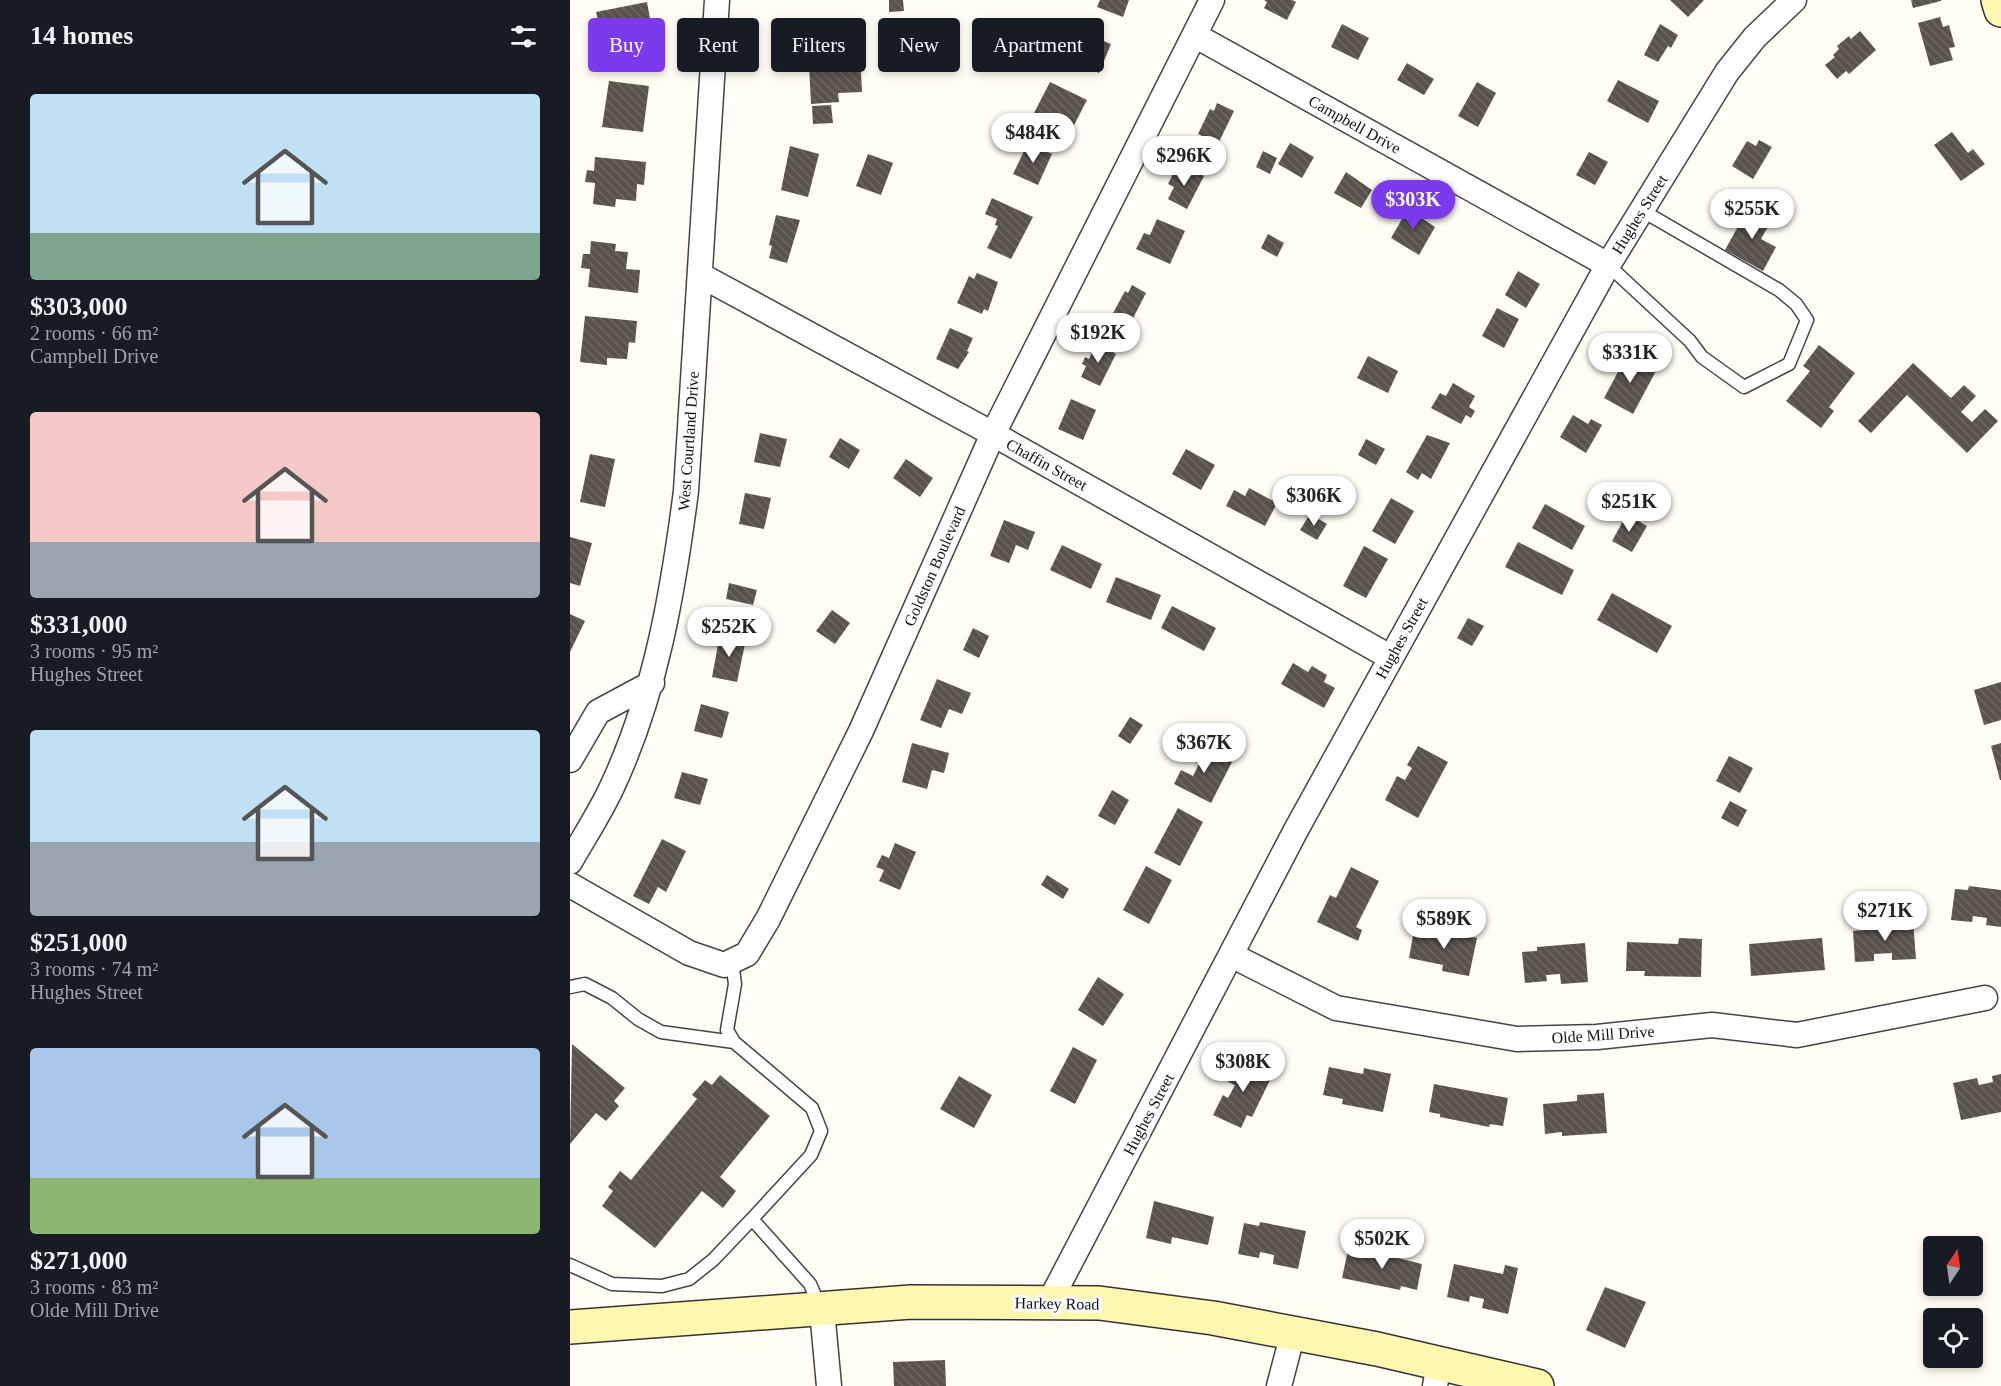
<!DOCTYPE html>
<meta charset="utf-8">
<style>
:root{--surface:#171b24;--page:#20242c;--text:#f1f3f6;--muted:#9ea1a6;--accent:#7c3aed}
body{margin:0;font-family:Georgia,serif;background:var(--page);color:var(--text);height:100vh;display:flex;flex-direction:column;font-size:22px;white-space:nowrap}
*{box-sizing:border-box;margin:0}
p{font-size:20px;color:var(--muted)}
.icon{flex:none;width:33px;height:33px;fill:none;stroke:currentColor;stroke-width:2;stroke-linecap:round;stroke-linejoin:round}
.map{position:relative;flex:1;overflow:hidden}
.details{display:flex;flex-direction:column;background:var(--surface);width:570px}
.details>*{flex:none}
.banner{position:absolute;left:18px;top:18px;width:570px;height:54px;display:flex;gap:12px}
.needle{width:39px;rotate:13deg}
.buttons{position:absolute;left:1353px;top:1236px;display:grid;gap:12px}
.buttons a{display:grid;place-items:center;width:60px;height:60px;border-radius:6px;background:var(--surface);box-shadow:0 3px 9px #0003;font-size:30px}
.price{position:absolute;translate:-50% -51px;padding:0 14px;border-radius:21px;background:#fff;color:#222;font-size:20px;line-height:39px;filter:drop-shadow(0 2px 3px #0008)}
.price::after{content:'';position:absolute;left:50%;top:36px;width:18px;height:14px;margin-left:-9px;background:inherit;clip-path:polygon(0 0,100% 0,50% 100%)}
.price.selected{background:var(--accent);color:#fff}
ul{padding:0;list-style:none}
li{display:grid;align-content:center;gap:12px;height:318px;padding:0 30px}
li span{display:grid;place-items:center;height:186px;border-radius:6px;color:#555}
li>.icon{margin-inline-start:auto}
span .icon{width:108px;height:108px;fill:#fffc;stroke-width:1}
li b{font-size:26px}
h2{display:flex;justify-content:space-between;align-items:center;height:72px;padding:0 30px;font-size:26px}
.chip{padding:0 21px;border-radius:6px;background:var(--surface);box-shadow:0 3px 9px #0003;font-size:21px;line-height:54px}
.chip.selected{background:var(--accent);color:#fff}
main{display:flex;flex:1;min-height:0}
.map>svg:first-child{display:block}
.building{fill:url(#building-back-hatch)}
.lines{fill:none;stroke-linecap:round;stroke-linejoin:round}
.lane-casing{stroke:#444;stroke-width:15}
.street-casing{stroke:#444;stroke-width:27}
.secondary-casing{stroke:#333;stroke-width:36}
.lane{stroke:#fff;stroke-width:12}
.street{stroke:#fff;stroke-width:24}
.secondary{stroke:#fff6b0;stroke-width:33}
.labels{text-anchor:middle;stroke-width:6;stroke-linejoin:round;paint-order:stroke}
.street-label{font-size:16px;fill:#111;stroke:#fff}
</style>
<main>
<section class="details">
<h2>14 homes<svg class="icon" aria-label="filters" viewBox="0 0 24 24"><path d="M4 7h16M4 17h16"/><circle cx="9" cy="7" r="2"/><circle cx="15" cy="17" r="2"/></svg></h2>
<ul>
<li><span style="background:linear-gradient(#bfe0f5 75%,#7fa58c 0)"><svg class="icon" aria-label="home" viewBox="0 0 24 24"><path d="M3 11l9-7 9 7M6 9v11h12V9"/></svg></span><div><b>$303,000</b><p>2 rooms · 66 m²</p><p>Campbell Drive</p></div></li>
<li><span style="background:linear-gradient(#f6c9c9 70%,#9aa5b1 0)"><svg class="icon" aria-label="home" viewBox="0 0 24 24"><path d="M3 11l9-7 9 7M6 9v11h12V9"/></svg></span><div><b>$331,000</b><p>3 rooms · 95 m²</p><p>Hughes Street</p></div></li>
<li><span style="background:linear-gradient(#bfe0f5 60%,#9aa5b1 0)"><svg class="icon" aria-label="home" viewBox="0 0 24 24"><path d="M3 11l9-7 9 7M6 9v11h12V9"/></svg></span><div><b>$251,000</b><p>3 rooms · 74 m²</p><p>Hughes Street</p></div></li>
<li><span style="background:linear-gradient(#a9c7e8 70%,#8fb573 0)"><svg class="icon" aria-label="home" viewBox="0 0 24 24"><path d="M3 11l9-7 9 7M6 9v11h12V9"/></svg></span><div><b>$271,000</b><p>3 rooms · 83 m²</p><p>Olde Mill Drive</p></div></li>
</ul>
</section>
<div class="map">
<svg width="1431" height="1386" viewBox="0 0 1431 1386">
<defs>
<pattern id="building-back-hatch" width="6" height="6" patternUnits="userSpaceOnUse" patternTransform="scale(1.5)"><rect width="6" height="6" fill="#5a524d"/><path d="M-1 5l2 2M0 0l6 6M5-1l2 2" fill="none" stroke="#6d6662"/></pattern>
</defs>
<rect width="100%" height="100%" fill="#fffdf5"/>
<path class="building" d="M 319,0 L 333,0 L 334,11 L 319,12 Z
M 530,0 L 559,0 L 553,17 L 527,7 Z
M 694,0 L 722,0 L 726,2 L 717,20 L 694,8 L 697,2 Z
M 1100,0 L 1134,0 L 1118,17 Z
M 1341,0 L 1371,0 L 1371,1 L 1343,8 Z
M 77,2 L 81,24 L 74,25 L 77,42 L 57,45 L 59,53 L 37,57 L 33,36 L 24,38 L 21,26 L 29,24 L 26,12 Z
M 1370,17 L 1373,27 L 1379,25 L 1385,47 L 1379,48 L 1383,60 L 1360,66 L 1348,23 Z
M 772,24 L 799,38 L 788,60 L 761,47 Z
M 1090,24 L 1108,35 L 1101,48 L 1098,46 L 1088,62 L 1074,55 Z
M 1290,31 L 1306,50 L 1279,74 L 1276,71 L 1267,79 L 1255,65 L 1265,57 L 1263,55 L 1269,49 L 1267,46 L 1279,36 L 1281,39 Z
M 517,34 L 541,44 L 529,73 L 505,62 Z
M 290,54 L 292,92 L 268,93 L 269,102 L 241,104 L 239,65 L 275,63 L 275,55 Z
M 837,63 L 864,79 L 854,95 L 827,80 Z
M 1048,80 L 1089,101 L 1078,123 L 1037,101 Z
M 39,81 L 79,86 L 73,132 L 32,127 Z
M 480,82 L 517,100 L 501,131 L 464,113 Z
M 907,82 L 926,93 L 908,127 L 888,116 Z
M 647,103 L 664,111 L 648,144 L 628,134 L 640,109 L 644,111 Z
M 261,105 L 263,123 L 243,124 L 242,106 Z
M 1382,132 L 1398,153 L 1403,149 L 1415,164 L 1391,181 L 1364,145 Z
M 1189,140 L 1202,147 L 1183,179 L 1162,166 L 1177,141 L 1186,146 Z
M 458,143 L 482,154 L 468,185 L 443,174 Z
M 720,143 L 744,157 L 732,178 L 708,164 Z
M 220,146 L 249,154 L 238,197 L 211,190 Z
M 693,151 L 707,158 L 700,174 L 686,167 Z
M 1019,152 L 1038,162 L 1025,185 L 1006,175 Z
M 298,154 L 323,163 L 311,195 L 286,186 Z
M 25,157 L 76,162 L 74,185 L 67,184 L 66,201 L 46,199 L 45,207 L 23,204 L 25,183 L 15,182 L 17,170 L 24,171 Z
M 606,168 L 621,176 L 623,171 L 634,176 L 617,209 L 598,199 L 604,187 L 598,184 Z
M 776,172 L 802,190 L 791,208 L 764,193 Z
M 422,198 L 463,217 L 441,259 L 417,248 L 428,226 L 425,225 L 427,219 L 415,214 Z
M 840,205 L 856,214 L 853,219 L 865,227 L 849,255 L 821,238 Z
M 1180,205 L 1192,212 L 1189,217 L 1200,223 L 1191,239 L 1206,247 L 1193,271 L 1155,250 Z
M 206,215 L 230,220 L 217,263 L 199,258 L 202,246 L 199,245 Z
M 587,219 L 615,231 L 600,264 L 566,249 L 574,233 L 580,235 Z
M 698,234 L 714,243 L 707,257 L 691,248 Z
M 21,241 L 46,244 L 45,251 L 58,252 L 56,269 L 70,270 L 68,293 L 18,287 L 20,269 L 11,268 L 13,254 L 20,254 Z
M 948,271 L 970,284 L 956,308 L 935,295 Z
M 407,273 L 428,282 L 418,311 L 414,309 L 412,314 L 387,303 L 399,276 L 404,279 Z
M 562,285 L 576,293 L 560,324 L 542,315 L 555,291 L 558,293 Z
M 927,308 L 949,319 L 934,348 L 912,336 Z
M 15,316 L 67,321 L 65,343 L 59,342 L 57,359 L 37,358 L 37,365 L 10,362 Z
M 380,328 L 403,338 L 397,351 L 399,352 L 388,369 L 366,359 Z
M 527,342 L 546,354 L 530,386 L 511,377 L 516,366 L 512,364 L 515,357 L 519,359 Z
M 1249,345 L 1285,373 L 1259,407 L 1264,411 L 1251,428 L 1216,401 L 1240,371 L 1233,366 Z
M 1057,355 L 1086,371 L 1063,414 L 1034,398 Z
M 798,356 L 828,371 L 818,393 L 787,378 Z
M 1343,363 L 1381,398 L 1394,385 L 1406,396 L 1391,412 L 1402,422 L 1415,409 L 1428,421 L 1397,453 L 1337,395 L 1301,433 L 1288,421 Z
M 883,383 L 905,396 L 899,407 L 905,411 L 901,418 L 896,415 L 891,424 L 861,408 L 870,393 L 876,396 Z
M 501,399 L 526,410 L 513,440 L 488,429 Z
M 1003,415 L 1018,424 L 1021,419 L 1032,425 L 1016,453 L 990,437 Z
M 190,433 L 217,439 L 210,467 L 184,462 Z
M 857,435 L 880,443 L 861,479 L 852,473 L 848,480 L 836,472 Z
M 270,438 L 290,450 L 279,469 L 259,457 Z
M 796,439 L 815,449 L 806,465 L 788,455 Z
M 616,449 L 645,465 L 631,490 L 602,474 Z
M 20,454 L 45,459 L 35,507 L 10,502 Z
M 336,459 L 363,478 L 350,497 L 323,478 Z
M 679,488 L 707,503 L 695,526 L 656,506 L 664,490 L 675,496 Z
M 175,493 L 201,498 L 194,529 L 169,524 Z
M 821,498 L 844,511 L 825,544 L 802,531 Z
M 975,504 L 1015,526 L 1002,550 L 962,528 Z
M 740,514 L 757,524 L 747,540 L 730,530 Z
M 1057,514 L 1077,526 L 1062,552 L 1042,541 Z
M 434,520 L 465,532 L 458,550 L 446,545 L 439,563 L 420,556 Z
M 0,537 L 22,543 L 10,586 L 0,583 Z
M 948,542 L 1004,570 L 992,595 L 935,567 Z
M 492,545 L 532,564 L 521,589 L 480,570 Z
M 794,546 L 818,559 L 796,598 L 773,586 Z
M 546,577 L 591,595 L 581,620 L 536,602 Z
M 159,583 L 187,590 L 183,605 L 156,599 Z
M 1042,593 L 1102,626 L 1087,653 L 1027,620 Z
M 602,606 L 646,628 L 634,651 L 591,628 Z
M 262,610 L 280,623 L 265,644 L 246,631 Z
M 0,614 L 15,621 L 0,652 Z
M 898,618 L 914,626 L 902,646 L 887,638 Z
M 403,628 L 419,636 L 409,658 L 393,650 Z
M 150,634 L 176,639 L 167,682 L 142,677 Z
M 723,663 L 738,672 L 742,666 L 757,675 L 754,682 L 765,688 L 754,708 L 711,684 Z
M 367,679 L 401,693 L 392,714 L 379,709 L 371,728 L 350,720 Z
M 1431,682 L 1431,720 L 1414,725 L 1404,690 Z
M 131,704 L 159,712 L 152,738 L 124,731 Z
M 560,717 L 573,725 L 560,744 L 548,736 Z
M 342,743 L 379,753 L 374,773 L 362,770 L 357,789 L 332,782 Z
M 1431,743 L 1431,780 L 1430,780 L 1421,746 Z
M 626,744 L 662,762 L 641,803 L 604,784 L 611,770 L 623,776 L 629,764 L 618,758 Z
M 848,746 L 878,762 L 848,818 L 815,800 L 827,776 L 835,780 L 842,768 L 837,765 Z
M 1159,756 L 1183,768 L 1170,793 L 1146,781 Z
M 112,772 L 138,779 L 130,805 L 104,798 Z
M 542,790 L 559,800 L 545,825 L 528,816 Z
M 1160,801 L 1177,810 L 1168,827 L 1151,818 Z
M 608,808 L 633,822 L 610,866 L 584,853 Z
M 92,839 L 116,851 L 96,892 L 88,887 L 79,904 L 63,896 Z
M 325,843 L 346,852 L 330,890 L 309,881 L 314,870 L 306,867 L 312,855 L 319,858 Z
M 576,866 L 602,880 L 579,924 L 553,910 Z
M 781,867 L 809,881 L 786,927 L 792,930 L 788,941 L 747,922 L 760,895 L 766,898 Z
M 477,875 L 499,889 L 493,899 L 471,885 Z
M 1399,886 L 1431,890 L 1431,927 L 1416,925 L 1417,918 L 1403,916 L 1402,922 L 1381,920 L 1385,889 L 1398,890 Z
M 1343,922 L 1346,959 L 1322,960 L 1322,953 L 1304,954 L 1304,961 L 1285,962 L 1283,931 L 1295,930 L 1294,925 Z
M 859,929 L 907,938 L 899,976 L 872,971 L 873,965 L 839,958 L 844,930 L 859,933 Z
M 1109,938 L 1132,939 L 1131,977 L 1074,976 L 1075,971 L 1056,971 L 1057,942 L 1108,944 Z
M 1252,938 L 1255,970 L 1181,976 L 1179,944 Z
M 1015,943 L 1018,982 L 991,984 L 990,974 L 976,975 L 977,981 L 955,983 L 952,952 L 967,951 L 967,947 Z
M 528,977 L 554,994 L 533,1026 L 508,1010 Z
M 2,1044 L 55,1088 L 44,1101 L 49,1106 L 36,1121 L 26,1113 L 0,1144 Z
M 503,1047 L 527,1060 L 505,1104 L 480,1091 Z
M 669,1058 L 703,1074 L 682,1117 L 677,1115 L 671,1128 L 643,1115 L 653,1095 L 658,1098 L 665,1085 L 658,1082 Z
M 759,1067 L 793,1074 L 794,1068 L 821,1074 L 813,1112 L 772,1104 L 773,1099 L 753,1095 Z
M 1431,1074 L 1431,1112 L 1391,1120 L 1383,1083 L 1407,1078 L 1409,1085 L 1423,1082 L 1422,1076 Z
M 150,1075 L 200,1116 L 150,1177 L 166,1191 L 153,1208 L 132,1191 L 85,1248 L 32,1206 L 43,1191 L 38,1187 L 50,1171 L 61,1180 L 127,1099 L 122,1095 L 135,1080 L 142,1085 Z
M 389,1076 L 422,1095 L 404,1128 L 370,1109 Z
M 864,1084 L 938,1098 L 933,1126 L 920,1124 L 919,1127 L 870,1117 L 870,1114 L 859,1112 Z
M 1034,1093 L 1037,1133 L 992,1136 L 992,1132 L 975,1134 L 973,1104 L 1007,1101 L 1007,1095 Z
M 584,1201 L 644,1217 L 638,1245 L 602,1237 L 601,1244 L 576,1238 Z
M 690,1222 L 736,1231 L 728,1269 L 703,1264 L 704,1255 L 690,1252 L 689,1258 L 668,1254 L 674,1223 L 689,1226 Z
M 790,1249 L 852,1264 L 847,1290 L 831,1286 L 830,1290 L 772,1278 L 778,1250 L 789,1252 Z
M 884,1264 L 933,1274 L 935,1265 L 948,1268 L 938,1314 L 912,1308 L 914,1299 L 900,1296 L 899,1302 L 877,1297 Z
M 1035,1287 L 1076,1302 L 1055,1348 L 1016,1330 Z
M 375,1360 L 376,1386 L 324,1386 L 323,1362 Z"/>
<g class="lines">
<defs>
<path id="lane" d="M 1038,265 L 1120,341 L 1132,357 L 1174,387 L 1219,364 L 1237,320 L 1226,304 L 1209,290 L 1071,210
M 162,962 L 165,984 L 157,1030 L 164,1042 L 242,1108 L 251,1131 L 241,1155 L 182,1219 L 240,1284 L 250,1307
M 0,987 L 15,984 L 42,998 L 68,1019 L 91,1032 L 164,1042
M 0,1265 L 42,1284 L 92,1286 L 119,1279 L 143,1260 L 182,1219"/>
<path id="street" d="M 626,36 L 1038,265
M 132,276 L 423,434 L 820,657
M 0,760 L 28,712 L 82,683
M 0,862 C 14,837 30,813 42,787 C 86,693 103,592 116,491 L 147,0
M 0,885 L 119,953 L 154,965 L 177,954 L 198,919 L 291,731 L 423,434 L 642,0
M 661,955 L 766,1008 L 947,1039 L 1027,1037 L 1142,1025 L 1227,1035 L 1415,998
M 480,1301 L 726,830 L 1038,265 L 1157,72 L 1185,37 L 1224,0
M 252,1310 L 259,1386
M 709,1386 L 723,1333
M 865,1386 L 869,1363"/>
<path id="secondary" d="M 1428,0 L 1431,10
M 0,1327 L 341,1302 L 529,1303 L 643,1318 L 807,1349 L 967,1386"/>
</defs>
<use href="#lane" class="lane-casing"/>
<use href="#street" class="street-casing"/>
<use href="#secondary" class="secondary-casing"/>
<use href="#lane" class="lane"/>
<use href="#street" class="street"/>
<use href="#secondary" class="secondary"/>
</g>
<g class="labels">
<g class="street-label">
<text transform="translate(785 124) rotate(29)" y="6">Campbell Drive</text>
<text transform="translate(1069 214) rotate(-58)" y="6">Hughes Street</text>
<text transform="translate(118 441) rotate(-86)" y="6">West Courtland Drive</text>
<text transform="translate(477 464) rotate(29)" y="6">Chaffin Street</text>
<text transform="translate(364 566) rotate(-66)" y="6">Goldston Boulevard</text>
<text transform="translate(831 638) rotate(-61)" y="6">Hughes Street</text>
<text transform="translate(1033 1034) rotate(-4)" y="6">Olde Mill Drive</text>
<text transform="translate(578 1114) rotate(-62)" y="6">Hughes Street</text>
<text transform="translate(487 1303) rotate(1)" y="6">Harkey Road</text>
</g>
</g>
</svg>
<div class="buttons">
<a><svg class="needle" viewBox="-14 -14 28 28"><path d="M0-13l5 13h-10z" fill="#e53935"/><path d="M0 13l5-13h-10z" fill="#9ea1a6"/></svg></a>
<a><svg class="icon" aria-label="locate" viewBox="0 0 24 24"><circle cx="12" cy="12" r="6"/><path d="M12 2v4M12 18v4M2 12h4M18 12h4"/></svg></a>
</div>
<b class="price" style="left:463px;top:164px">$484K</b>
<b class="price" style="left:614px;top:187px">$296K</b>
<b class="price selected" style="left:843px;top:231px">$303K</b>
<b class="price" style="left:1182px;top:240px">$255K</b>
<b class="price" style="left:528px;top:364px">$192K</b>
<b class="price" style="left:1060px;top:384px">$331K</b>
<b class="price" style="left:744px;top:527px">$306K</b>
<b class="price" style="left:1059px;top:533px">$251K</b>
<b class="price" style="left:159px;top:658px">$252K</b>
<b class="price" style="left:634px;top:774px">$367K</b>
<b class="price" style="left:1315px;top:942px">$271K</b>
<b class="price" style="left:874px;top:950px">$589K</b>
<b class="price" style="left:673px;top:1093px">$308K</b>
<b class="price" style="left:812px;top:1270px">$502K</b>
<div class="banner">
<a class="chip selected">Buy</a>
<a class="chip">Rent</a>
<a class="chip">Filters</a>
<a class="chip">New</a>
<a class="chip">Apartment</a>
</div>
</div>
</main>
